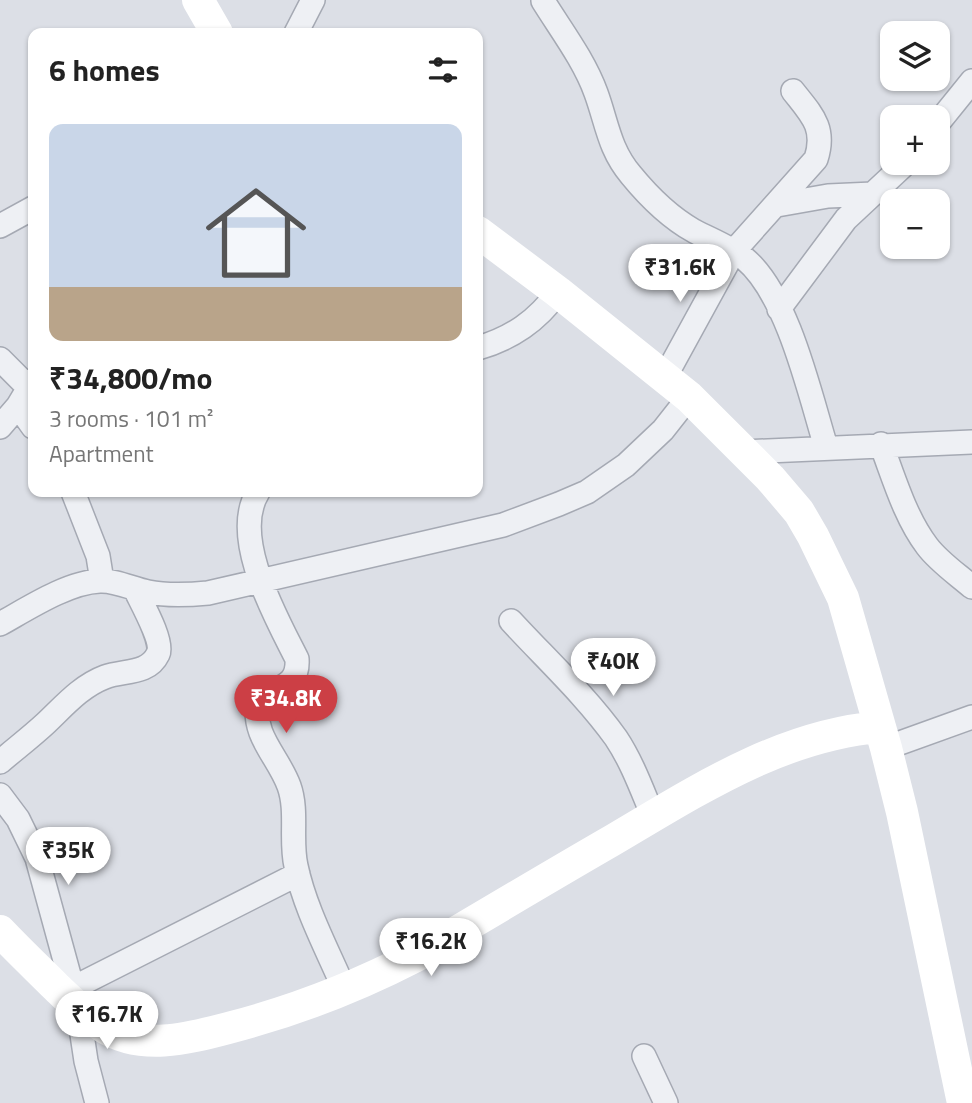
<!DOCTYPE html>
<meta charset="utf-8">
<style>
:root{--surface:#fff;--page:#f6f6f6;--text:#222;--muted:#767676;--line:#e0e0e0;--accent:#cc3f45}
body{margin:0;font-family:"Titillium Web",sans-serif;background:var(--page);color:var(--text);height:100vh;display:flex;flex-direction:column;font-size:26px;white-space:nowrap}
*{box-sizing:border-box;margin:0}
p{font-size:23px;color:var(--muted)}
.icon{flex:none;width:38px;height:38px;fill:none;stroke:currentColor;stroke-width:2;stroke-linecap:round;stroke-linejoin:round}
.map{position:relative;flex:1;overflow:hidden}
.drawer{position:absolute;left:28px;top:28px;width:455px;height:469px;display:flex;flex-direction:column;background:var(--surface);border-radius:14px;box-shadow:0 2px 5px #0004}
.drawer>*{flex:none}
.fabs{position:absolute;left:880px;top:21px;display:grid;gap:14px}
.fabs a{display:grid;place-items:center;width:70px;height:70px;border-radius:14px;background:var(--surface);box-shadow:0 2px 5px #0004;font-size:35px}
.price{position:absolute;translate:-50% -60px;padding:0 16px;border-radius:24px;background:#fff;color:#222;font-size:23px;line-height:46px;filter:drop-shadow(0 2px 4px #0008)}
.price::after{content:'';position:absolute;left:50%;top:42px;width:21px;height:16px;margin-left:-10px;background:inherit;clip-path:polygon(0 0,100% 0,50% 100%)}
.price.on{background:var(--accent);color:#fff}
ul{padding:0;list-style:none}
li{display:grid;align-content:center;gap:14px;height:371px;padding:0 21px}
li+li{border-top:2px solid var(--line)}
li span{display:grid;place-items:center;height:217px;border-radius:14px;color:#555}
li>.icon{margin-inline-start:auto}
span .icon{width:126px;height:126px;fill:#fffc;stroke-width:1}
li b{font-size:30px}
h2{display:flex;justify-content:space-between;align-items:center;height:84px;padding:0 21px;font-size:30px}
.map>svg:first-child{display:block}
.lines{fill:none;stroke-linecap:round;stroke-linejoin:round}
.street-casing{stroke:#a5a9b3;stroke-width:26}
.street{stroke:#eef0f4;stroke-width:23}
.secondary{stroke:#fff;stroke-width:32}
</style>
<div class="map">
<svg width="972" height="1103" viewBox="0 0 972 1103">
<rect width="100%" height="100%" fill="#dcdfe6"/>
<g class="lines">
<defs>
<path id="street" d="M 543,1 C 561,30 584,60 596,93 C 607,123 609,149 631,175 C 649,197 669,217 694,231 C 711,240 730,247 745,259 C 788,295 810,395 826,447
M 296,33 L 313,0
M 938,123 L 972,81
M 777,205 L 828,196 L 873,194
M 0,226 L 33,208
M 779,309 L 846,219 L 906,163
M 478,348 C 512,338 537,321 558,292
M 0,359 L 29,388
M 665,377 L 734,251 L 816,159 C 826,128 812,115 793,91
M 18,406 L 33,427
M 0,427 L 18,406 L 33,381
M 881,444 C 894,478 905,517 927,546 C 939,562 957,574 972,587
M 743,452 L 972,442
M 73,492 L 98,556 L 102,581
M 258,492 C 230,537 276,617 297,659 C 299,688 276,686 258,703 C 252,736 278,756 289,786 C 298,811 290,840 296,866 C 305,909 328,951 345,991
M 511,621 C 546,659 586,696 616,738 C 632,762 642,790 653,816
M 0,624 C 27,609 68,582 100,581 C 115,580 133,589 148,592 C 168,596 187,595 208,593 L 503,525 L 559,504 L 587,492 L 626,465 L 663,430 L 689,397
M 886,748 L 972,717
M 0,762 C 15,749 31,737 46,723 C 64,706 81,686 105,677 C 123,670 148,675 158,654 C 164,642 141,602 135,589
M 0,795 L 18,819 L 37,858 L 78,1008 L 86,1061 L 97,1103
M 73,988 L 298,874
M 644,1056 L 666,1103"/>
</defs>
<use href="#street" class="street-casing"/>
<use href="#street" class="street"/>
<path class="secondary" d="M 198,0 L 217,33
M 478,232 L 558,292 L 689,397 L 770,478 L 799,512 L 813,536 L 843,598 L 886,748 L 902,812 L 963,1103
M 0,931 C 19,951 38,969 57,988 C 71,1001 85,1016 102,1026 C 142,1052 190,1038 232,1027 C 297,1010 356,987 416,956 C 482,917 547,878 613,840 C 696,791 781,735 880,727"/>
</g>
</svg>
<div class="fabs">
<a><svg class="icon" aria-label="layers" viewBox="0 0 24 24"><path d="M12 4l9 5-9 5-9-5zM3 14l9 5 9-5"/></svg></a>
<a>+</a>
<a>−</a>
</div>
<b class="price" style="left:680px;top:304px">₹31.6K</b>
<b class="price" style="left:613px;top:698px">₹40K</b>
<b class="price on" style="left:286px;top:735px">₹34.8K</b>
<b class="price" style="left:68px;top:887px">₹35K</b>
<b class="price" style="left:431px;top:978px">₹16.2K</b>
<b class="price" style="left:107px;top:1051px">₹16.7K</b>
<section class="drawer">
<h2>6 homes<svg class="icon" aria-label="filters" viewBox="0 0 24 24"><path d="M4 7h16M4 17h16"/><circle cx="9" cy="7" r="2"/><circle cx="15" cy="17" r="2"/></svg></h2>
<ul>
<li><span style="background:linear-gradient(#c9d6e8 75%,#b9a48a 0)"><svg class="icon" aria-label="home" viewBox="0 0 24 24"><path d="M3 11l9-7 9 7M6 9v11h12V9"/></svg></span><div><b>₹34,800/mo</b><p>3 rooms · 101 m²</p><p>Apartment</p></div></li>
</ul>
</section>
</div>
